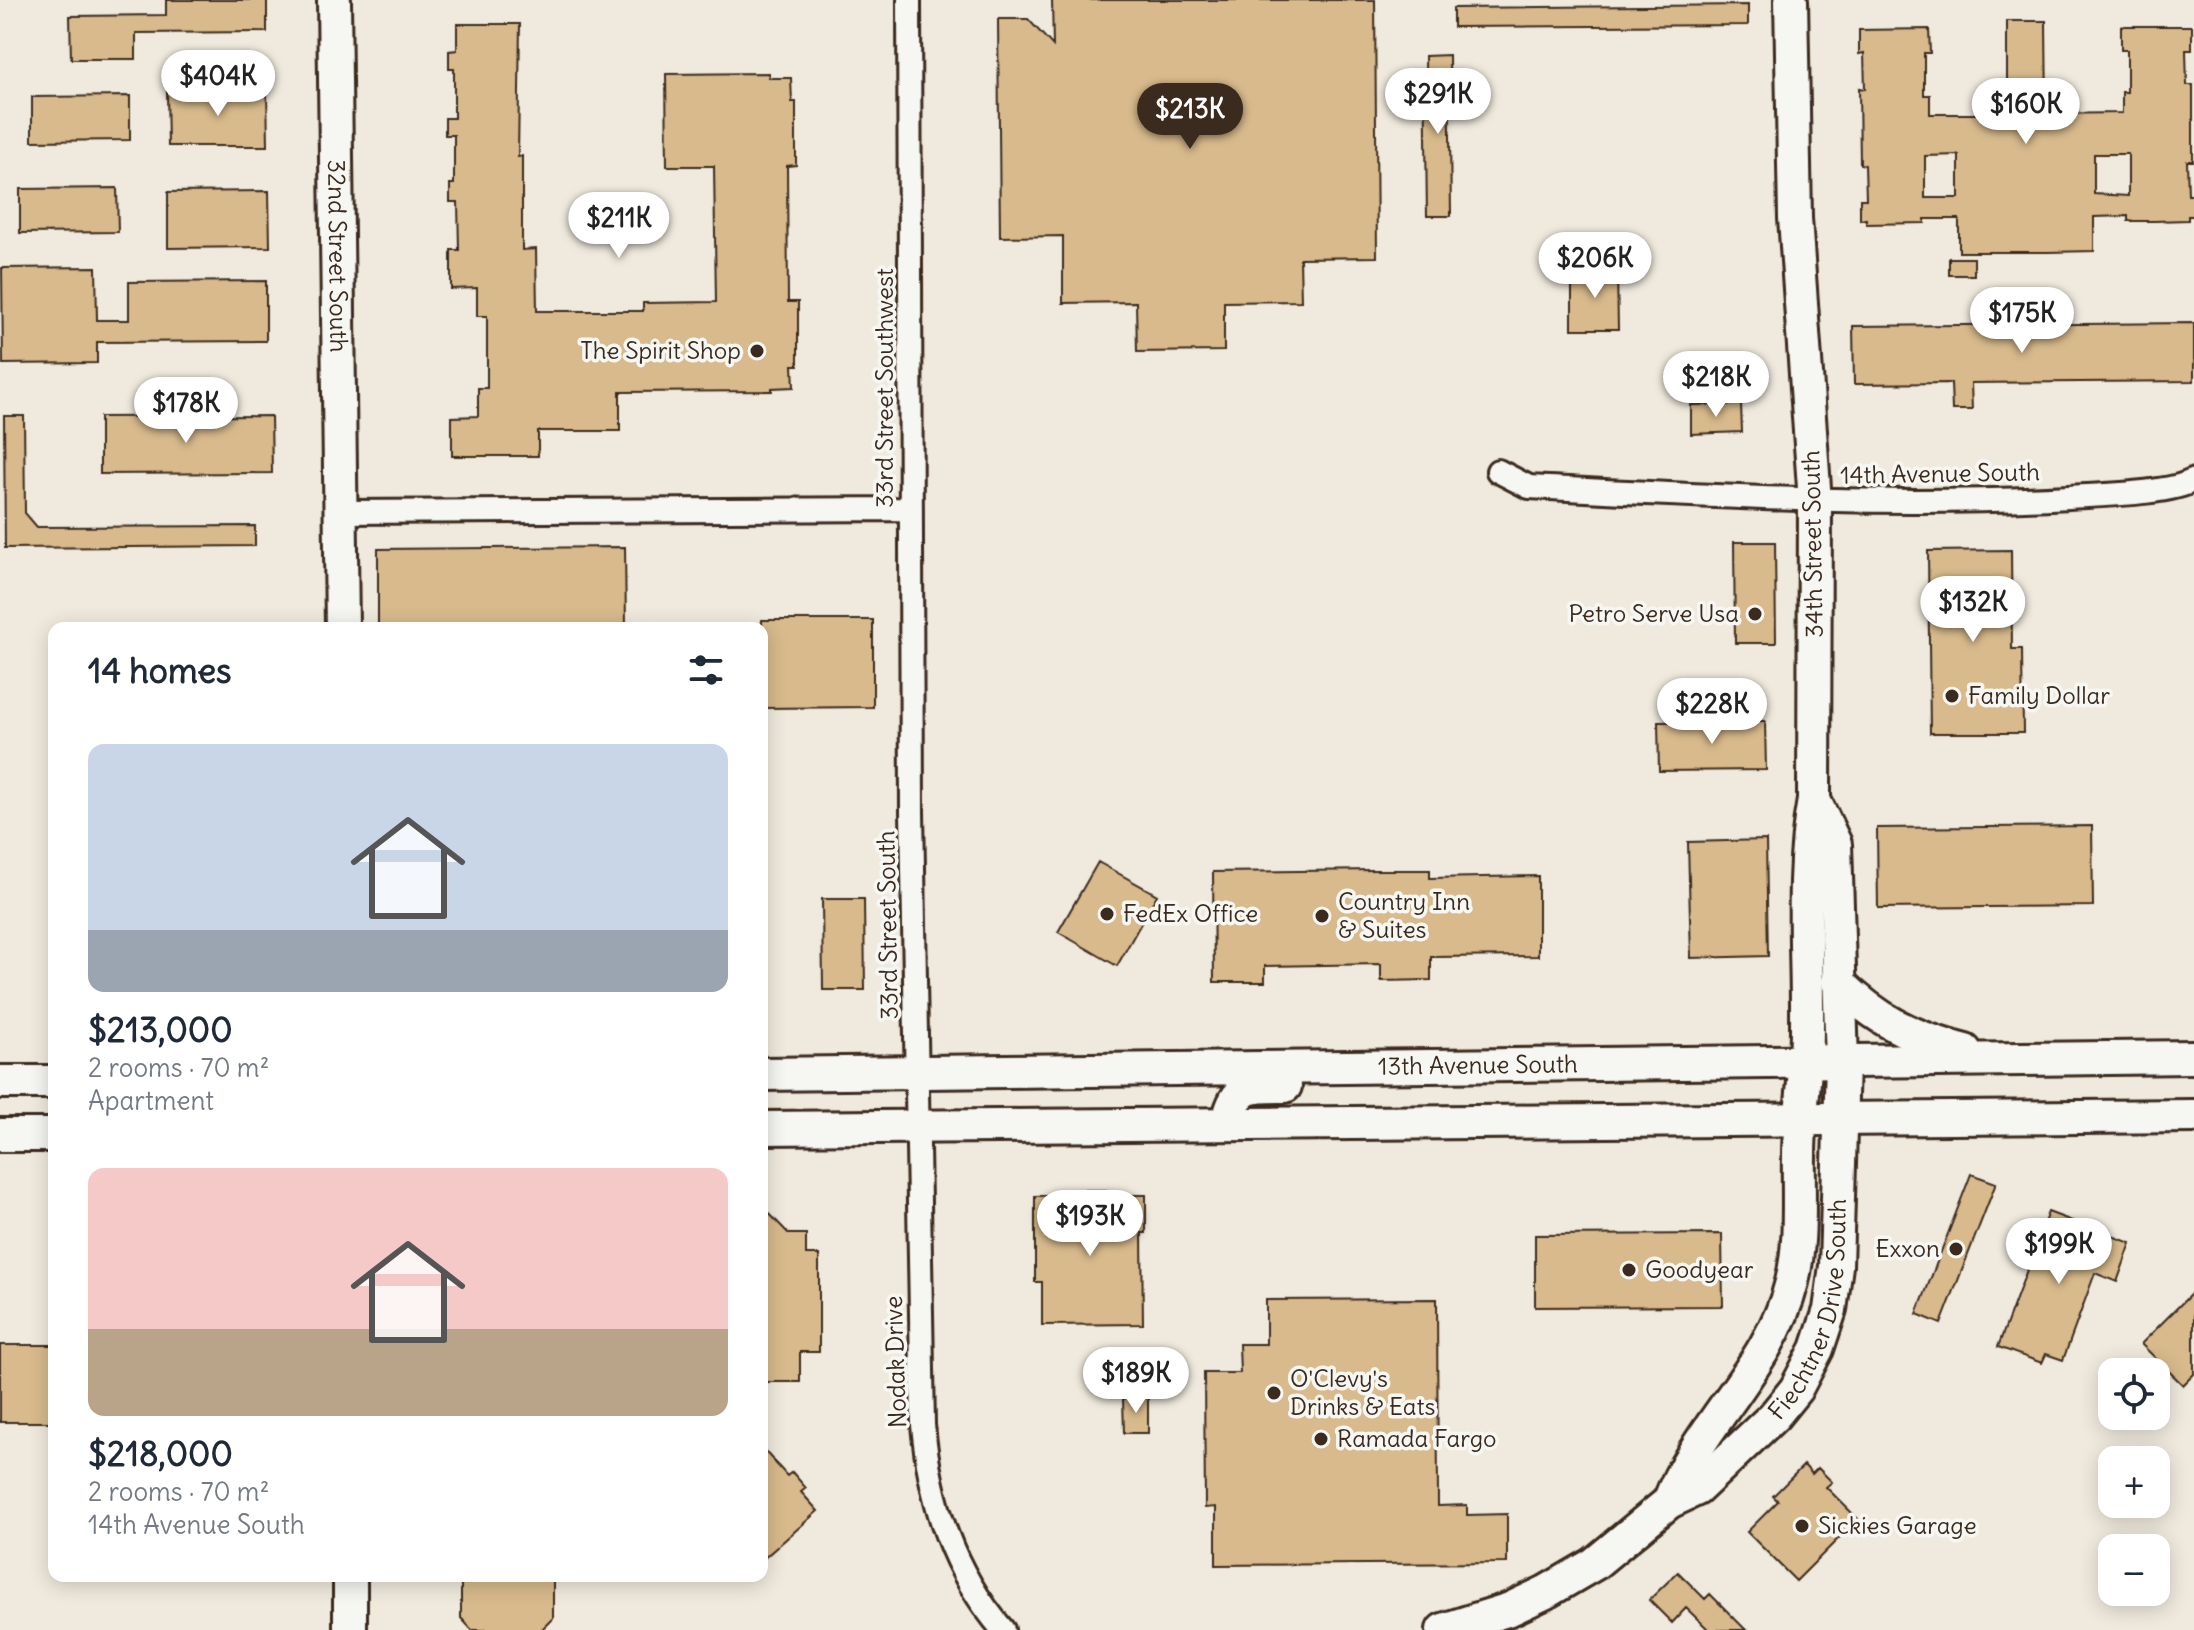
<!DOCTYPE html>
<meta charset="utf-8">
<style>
:root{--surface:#fff;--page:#f2f2f3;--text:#1f2937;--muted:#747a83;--accent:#3b2a1e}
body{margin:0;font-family:Delius,sans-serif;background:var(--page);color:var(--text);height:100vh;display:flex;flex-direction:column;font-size:30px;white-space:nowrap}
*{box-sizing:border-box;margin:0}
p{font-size:26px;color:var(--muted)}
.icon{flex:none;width:44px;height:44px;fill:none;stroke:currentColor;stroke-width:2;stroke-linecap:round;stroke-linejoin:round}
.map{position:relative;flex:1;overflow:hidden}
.panel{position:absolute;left:48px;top:622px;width:720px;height:960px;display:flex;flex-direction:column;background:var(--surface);border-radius:16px;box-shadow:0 4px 20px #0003}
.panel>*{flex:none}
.tools{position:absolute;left:2098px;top:1358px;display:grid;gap:16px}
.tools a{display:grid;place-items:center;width:72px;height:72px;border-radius:16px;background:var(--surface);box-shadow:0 4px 20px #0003;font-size:40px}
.price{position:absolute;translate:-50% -68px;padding:0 18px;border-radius:28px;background:#fff;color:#222;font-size:26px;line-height:52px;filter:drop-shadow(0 2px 4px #0008)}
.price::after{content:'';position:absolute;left:50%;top:48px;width:24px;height:18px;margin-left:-12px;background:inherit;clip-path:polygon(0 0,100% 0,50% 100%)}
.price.active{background:var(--accent);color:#fff}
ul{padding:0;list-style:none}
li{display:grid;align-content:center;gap:16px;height:424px;padding:0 40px}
li span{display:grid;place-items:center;height:248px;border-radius:16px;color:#555}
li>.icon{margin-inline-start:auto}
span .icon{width:144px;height:144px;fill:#fffc;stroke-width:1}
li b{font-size:34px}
h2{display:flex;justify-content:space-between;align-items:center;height:96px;padding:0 40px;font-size:34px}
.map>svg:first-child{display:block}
.building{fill:#d8ba8c;stroke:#3b2a1e;stroke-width:2;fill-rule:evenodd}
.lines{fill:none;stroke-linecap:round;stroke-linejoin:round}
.street-casing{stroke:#3b2a1e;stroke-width:28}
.secondary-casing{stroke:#3b2a1e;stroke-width:38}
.street{stroke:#f6f6f2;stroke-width:22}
.secondary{stroke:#f6f6f2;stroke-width:32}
.poi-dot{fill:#3b2a1e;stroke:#f6f6f2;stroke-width:3}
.labels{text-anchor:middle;stroke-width:7;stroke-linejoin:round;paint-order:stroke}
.street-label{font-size:24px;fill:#3b2a1e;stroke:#f6f6f2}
.poi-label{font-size:24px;fill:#3b2a1e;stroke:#f6f6f2;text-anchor:start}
</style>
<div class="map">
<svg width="2194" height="1630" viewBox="0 0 2194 1630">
<rect width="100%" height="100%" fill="#f0eade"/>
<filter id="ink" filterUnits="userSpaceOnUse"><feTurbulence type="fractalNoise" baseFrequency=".0125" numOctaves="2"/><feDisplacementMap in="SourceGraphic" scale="16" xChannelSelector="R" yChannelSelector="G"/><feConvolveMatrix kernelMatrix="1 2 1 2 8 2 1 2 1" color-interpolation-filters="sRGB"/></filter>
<g filter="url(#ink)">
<path class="building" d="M 166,0 L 267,0 L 267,32 L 136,33 L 136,59 L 71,59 L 70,16 L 166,15 Z
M 1052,0 L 1375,0 L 1377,257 L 1300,258 L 1301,301 L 1224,302 L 1224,351 L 1137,352 L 1136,302 L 1063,303 L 1063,236 L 1000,237 L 998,19 L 1028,19 L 1053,46 Z
M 1748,5 L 1748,25 L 1453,27 L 1453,8 Z
M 2007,21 L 2046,21 L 2047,114 L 2122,113 L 2122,92 L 2127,92 L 2127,50 L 2121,50 L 2121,26 L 2192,26 L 2192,50 L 2186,50 L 2187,85 L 2193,85 L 2193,161 L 2187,161 L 2188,195 L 2193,195 L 2194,216 L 2188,216 L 2188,220 L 2154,221 L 2128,221 L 2128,216 L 2094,217 L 2094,251 L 2048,252 L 1959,252 L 1959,219 L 1925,219 L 1925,223 L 1866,224 L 1866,219 L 1860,220 L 1860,199 L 1866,199 L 1865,165 L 1860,164 L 1859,88 L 1865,89 L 1864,53 L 1859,54 L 1859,30 L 1929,29 L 1930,53 L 1924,53 L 1924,95 L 1930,95 L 1930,114 L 2007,114 ZM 2094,154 L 2128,154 L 2128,196 L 2094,194 ZM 1959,155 L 1959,198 L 1925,198 L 1925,156 Z
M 457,24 L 520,24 L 518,157 L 522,156 L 522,250 L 536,249 L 537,311 L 643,311 L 643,303 L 716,302 L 714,166 L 667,166 L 666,74 L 769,73 L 769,78 L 791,78 L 792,102 L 796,102 L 796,165 L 787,166 L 788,302 L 798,302 L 798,365 L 793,365 L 794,387 L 772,388 L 772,391 L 620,392 L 620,431 L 538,431 L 538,456 L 452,456 L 452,417 L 478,416 L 478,388 L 487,388 L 487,316 L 477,316 L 477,288 L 451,289 L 451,250 L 459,250 L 458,202 L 450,202 L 450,184 L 454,184 L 454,135 L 445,135 L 445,118 L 454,118 L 454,69 L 449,69 L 449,51 L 457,50 Z
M 1449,55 L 1451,216 L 1427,216 L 1425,56 Z
M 267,90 L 268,146 L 168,146 L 167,91 Z
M 130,96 L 130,140 L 32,141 L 32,97 Z
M 117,188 L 118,232 L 20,233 L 20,189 Z
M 269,191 L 270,247 L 168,248 L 168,192 Z
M 1949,258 L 1974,258 L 1974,275 L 1949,275 Z
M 96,267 L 97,320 L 129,320 L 129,282 L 266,281 L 266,341 L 97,342 L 97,363 L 3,364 L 2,268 Z
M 1572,270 L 1617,270 L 1618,329 L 1572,329 Z
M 2194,323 L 2194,381 L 1971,383 L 1972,410 L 1952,410 L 1951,383 L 1854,384 L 1853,326 Z
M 1741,404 L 1742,432 L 1691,434 L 1691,405 Z
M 4,416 L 24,416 L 25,513 L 37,527 L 255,526 L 255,546 L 5,548 Z
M 271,416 L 272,473 L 100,474 L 100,417 Z
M 1734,542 L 1775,542 L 1776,643 L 1735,643 Z
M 625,547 L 626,628 L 378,628 L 378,549 Z
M 2011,550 L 2012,649 L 2022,649 L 2023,733 L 1930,733 L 1928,551 Z
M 762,620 L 873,620 L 873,707 L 762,708 Z
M 1743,721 L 1765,721 L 1766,770 L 1659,771 L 1658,722 Z
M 2092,826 L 2093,906 L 1878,908 L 1877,828 Z
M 1766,840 L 1768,956 L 1691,958 L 1688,842 Z
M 1098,862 L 1157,895 L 1117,966 L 1058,932 Z
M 1375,870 L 1430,870 L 1430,878 L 1538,876 L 1538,956 L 1431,957 L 1431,980 L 1381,981 L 1381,964 L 1265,966 L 1265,982 L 1214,982 L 1213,872 Z
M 822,899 L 864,899 L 865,990 L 823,990 Z
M 1971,1174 L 1996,1183 L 1941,1324 L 1917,1314 Z
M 1076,1190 L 1106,1190 L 1106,1195 L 1146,1195 L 1146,1233 L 1142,1233 L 1143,1324 L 1042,1325 L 1042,1282 L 1035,1282 L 1035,1196 L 1076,1195 Z
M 762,1206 L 789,1234 L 806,1234 L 806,1255 L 819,1255 L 819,1352 L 800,1352 L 800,1382 L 762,1382 Z
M 2048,1212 L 2131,1243 L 2117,1282 L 2095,1273 L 2063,1360 L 2046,1354 L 2042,1363 L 1998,1347 L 2028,1267 L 2019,1264 L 2025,1247 L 2034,1250 Z
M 1722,1234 L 1723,1306 L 1535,1307 L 1535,1235 Z
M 2194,1291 L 2194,1374 L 2183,1385 L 2141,1344 Z
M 1437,1299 L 1438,1506 L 1467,1505 L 1467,1515 L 1507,1514 L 1507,1563 L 1216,1565 L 1216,1507 L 1205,1508 L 1204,1373 L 1240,1373 L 1239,1344 L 1266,1344 L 1266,1300 Z
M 0,1345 L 54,1345 L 54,1422 L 0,1422 Z
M 1123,1398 L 1148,1398 L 1148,1433 L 1124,1433 Z
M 762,1448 L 787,1476 L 792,1472 L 806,1488 L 801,1492 L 818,1511 L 762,1560 Z
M 1804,1465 L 1812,1474 L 1818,1468 L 1832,1482 L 1826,1487 L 1858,1519 L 1796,1581 L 1747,1532 L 1778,1501 L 1773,1496 Z
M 1678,1572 L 1705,1599 L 1710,1594 L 1746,1630 L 1709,1630 L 1686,1608 L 1672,1623 L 1649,1600 Z
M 461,1576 L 553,1576 L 553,1618 L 541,1630 L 472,1630 L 461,1618 Z"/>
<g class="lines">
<defs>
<path id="street" d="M 909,0 L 912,812 L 923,1425 C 930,1501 952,1571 1003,1630
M 1498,471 L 1529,487 C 1709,496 1888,507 2069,497 C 2098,495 2171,494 2194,480
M 341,512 L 910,509"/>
<g id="secondary">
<path id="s1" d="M 334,0 L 342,628"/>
<path d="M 1838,982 C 1878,1021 1911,1037 1965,1051"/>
<path id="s2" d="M 762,1074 L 2194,1057"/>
<path d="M 0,1082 L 54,1082"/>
<path d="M 1228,1121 C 1237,1084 1250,1086 1285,1086"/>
<path d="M 762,1128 L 2194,1116"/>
<path d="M 0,1135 L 54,1135"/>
<path d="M 1669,1502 C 1699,1423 1771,1367 1792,1282 C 1802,1240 1798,1199 1799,1156 C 1799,1114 1807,1071 1807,1029 C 1808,952 1800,876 1814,800 L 1815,502 L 1795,218 L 1791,0"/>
<path d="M 350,1576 L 350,1630"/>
<path id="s3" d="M 1443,1630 L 1510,1609 L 1546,1592 L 1594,1564 L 1669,1502 L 1697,1489 L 1774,1416 L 1796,1389 L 1817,1349 L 1830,1310 L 1836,1266 L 1842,1062 L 1835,844 L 1814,800"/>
</g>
</defs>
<use href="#street" class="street-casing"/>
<use href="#secondary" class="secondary-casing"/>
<use href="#street" class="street"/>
<use href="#secondary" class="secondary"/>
</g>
</g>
<g class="poi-dot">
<circle cx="757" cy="351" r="8"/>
<circle cx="1755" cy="614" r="8"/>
<circle cx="1952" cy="696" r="8"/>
<circle cx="1107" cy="914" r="8"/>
<circle cx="1322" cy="916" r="8"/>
<circle cx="1956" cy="1249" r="8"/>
<circle cx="1629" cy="1270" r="8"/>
<circle cx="1274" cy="1393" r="8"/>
<circle cx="1321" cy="1439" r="8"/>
<circle cx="1802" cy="1526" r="8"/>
</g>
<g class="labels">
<g class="street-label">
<text dy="8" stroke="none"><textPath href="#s1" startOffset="256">32nd Street South</textPath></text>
<text transform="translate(885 388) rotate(-90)" y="8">33rd Street Southwest</text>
<text transform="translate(1940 474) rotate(-1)" y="8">14th Avenue South</text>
<text transform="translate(1813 544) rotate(-91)" y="8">34th Street South</text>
<text transform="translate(888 925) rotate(-91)" y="8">33rd Street South</text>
<text dy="8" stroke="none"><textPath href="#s2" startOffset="716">13th Avenue South</textPath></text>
<text dy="8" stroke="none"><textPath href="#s3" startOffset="516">Fiechtner Drive South</textPath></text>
<text transform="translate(896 1362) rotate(-92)" y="8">Nodak Drive</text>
</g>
<g class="poi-label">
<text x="741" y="359" text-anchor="end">The Spirit Shop</text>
<text x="1739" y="622" text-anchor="end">Petro Serve Usa</text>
<text x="1968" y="704">Family Dollar</text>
<text x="1338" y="910">Country Inn<tspan x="1338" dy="28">&amp; Suites</tspan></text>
<text x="1123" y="922">FedEx Office</text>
<text x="1940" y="1257" text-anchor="end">Exxon</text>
<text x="1645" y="1278">Goodyear</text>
<text x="1290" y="1387">O'Clevy's<tspan x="1290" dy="28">Drinks &amp; Eats</tspan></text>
<text x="1337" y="1447">Ramada Fargo</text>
<text x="1818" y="1534">Sickies Garage</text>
</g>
</g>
</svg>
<div class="tools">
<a><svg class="icon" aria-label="locate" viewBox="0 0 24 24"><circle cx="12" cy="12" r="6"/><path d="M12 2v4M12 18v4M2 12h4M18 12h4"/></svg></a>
<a>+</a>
<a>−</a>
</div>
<b class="price" style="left:218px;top:118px">$404K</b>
<b class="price" style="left:1438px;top:136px">$291K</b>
<b class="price" style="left:2026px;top:146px">$160K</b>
<b class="price active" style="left:1190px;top:151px">$213K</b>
<b class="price" style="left:619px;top:260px">$211K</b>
<b class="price" style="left:1595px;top:300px">$206K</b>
<b class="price" style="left:2022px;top:355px">$175K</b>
<b class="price" style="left:1716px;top:419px">$218K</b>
<b class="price" style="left:186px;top:445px">$178K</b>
<b class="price" style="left:1973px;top:644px">$132K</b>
<b class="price" style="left:1712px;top:746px">$228K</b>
<b class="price" style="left:1090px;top:1258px">$193K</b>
<b class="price" style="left:2059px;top:1286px">$199K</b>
<b class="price" style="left:1136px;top:1415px">$189K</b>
<section class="panel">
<h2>14 homes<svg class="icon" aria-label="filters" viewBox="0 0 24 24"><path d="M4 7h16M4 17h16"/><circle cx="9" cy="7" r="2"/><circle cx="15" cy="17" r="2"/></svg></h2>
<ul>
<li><span style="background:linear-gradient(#c9d6e8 75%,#9aa5b1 0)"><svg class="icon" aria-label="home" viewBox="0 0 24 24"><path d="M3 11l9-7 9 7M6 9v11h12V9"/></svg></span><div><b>$213,000</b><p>2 rooms · 70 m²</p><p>Apartment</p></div></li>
<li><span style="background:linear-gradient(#f6c9c9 65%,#b9a48a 0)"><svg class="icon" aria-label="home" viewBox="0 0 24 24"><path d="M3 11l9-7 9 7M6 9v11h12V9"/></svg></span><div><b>$218,000</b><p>2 rooms · 70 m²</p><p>14th Avenue South</p></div></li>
</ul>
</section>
</div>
